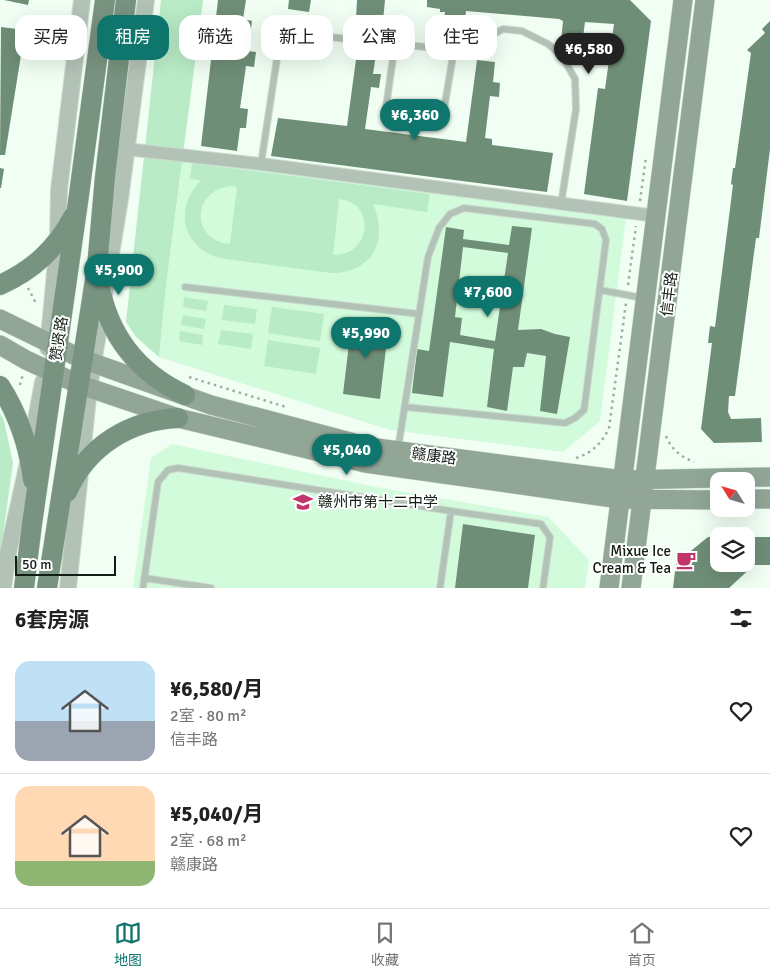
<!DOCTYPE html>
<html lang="zh">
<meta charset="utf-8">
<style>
:root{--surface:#fff;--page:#f2f2f2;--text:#222;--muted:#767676;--line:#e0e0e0;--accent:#0f766e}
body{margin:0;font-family:Signika,"Noto Sans SC",sans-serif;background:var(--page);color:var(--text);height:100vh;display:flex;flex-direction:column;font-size:19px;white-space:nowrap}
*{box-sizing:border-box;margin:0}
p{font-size:16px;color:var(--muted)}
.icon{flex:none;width:28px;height:28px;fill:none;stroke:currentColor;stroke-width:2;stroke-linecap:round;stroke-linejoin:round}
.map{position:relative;height:588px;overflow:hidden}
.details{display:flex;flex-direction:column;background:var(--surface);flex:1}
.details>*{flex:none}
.top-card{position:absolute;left:15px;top:15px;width:500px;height:45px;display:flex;gap:10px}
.needle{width:32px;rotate:307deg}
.buttons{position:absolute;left:710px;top:472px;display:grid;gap:10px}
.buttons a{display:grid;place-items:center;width:45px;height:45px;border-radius:10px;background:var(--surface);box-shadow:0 5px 20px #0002;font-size:25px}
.scale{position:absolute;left:15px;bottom:12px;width:101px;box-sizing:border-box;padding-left:5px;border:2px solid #111d14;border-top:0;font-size:14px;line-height:18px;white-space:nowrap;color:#111d14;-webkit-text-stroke:4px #fff;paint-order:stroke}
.price{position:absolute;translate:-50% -42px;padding:0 11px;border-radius:18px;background:var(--accent);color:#fff;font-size:16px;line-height:32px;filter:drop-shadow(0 1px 2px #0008)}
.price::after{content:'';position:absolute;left:50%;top:30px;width:15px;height:11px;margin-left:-8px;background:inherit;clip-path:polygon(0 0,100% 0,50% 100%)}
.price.current{background:#222;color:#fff}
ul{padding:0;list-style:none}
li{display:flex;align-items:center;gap:15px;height:125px;padding:0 15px}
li+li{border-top:1px solid var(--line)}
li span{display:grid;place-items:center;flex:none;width:140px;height:100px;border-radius:15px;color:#555}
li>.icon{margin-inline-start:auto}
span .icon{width:60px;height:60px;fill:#fffc;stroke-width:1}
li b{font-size:21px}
h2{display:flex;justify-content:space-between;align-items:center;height:60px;padding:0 15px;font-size:21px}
.pill{padding:0 18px;border-radius:15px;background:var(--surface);box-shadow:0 5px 20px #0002;font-size:18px;line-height:45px}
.pill.current{background:var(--accent);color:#fff}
.dock{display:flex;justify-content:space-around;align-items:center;height:70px;border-top:1px solid var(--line);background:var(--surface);font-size:14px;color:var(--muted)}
.dock a{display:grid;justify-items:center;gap:2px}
.dock .current{color:var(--accent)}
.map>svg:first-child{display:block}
.built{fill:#d2fbdc}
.green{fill:#b9ebc6;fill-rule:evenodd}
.building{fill:#6f8e77;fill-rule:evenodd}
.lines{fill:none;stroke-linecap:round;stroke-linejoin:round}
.service-casing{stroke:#ccdacf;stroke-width:8}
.minor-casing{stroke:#ccdacf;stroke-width:14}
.tertiary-casing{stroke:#ccdacf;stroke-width:18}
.secondary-casing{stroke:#ccdacf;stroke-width:20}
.primary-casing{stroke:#ccdacf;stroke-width:21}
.path{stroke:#a1aea4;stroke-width:2.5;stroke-dasharray:2.5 4;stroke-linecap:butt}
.service{stroke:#b3c2b7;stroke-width:6}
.minor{stroke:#b3c2b7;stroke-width:12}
.tertiary{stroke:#b3c2b7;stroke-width:16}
.secondary{stroke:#91a696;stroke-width:19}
.primary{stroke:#78937f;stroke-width:20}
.labels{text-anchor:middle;stroke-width:4;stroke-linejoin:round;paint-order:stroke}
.street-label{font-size:15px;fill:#111d14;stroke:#fff}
.poi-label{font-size:15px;fill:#111d14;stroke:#fff;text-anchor:start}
</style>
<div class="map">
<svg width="770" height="588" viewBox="0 0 770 588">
<rect width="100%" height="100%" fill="#f0fef3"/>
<path class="built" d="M 183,158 L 626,218 L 600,421 L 563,452 L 390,430 L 159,357 L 166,286 Z
M 172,444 L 376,487 L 548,517 L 589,560 L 585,588 L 133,588 L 151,458 Z"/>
<path class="green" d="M 161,0 L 203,0 L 166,286 L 159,357 L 136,337 L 126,322 Z
M 192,163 L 430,194 L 427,212 L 373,204 C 389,240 373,273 331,273 L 219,258 C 181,246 174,208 201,180 L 190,179 ZM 230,186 L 237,187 L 230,244 C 191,241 191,191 230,186 ZM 339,199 C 376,202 372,256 333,255 Z
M 184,297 L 208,301 L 206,311 L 183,307 Z
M 224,305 L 257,309 L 255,324 L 222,320 Z
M 272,307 L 324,314 L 320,341 L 268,333 Z
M 183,315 L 206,319 L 204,329 L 181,325 Z
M 221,330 L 253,334 L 251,349 L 218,344 Z
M 180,331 L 203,335 L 202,345 L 179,341 Z
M 268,340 L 320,348 L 316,374 L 264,366 Z
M 0,413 L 4,421 L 13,463 L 0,557 Z"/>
<path class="building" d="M 4,0 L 29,0 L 28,5 Z
M 218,0 L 246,0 L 243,19 L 252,21 L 248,51 L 256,52 L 254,67 L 246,66 L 240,108 L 248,109 L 246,128 L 240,128 L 237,151 L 201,146 Z
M 289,0 L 311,0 L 309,12 L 288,9 Z
M 357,0 L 385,0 L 383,21 L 356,19 Z
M 427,0 L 630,0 L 651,21 L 627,201 L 584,194 L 598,88 L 605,89 L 614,24 L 585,22 L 582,45 L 561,42 L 563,21 L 559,19 L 466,11 L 463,37 L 442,34 L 445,12 L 440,12 L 440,9 L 427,7 Z
M 770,21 L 770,149 L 759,238 L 756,238 L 735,396 L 729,396 L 728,412 L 731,419 L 761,418 L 762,442 L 714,443 L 701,429 L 712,343 L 708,343 L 710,326 L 715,327 L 733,185 L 731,184 L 733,168 L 735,168 L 751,53 L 747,50 L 765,33 L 762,29 Z
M 1,27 L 25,30 L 5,155 L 0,155 Z
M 357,52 L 376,54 L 373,74 L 381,74 L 379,88 L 371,87 L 365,129 L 466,142 L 477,60 L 495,62 L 493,82 L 500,83 L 499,97 L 490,96 L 485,138 L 492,139 L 492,145 L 553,153 L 547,192 L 271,156 L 278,118 L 347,126 Z
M 0,168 L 4,169 L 1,188 L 0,188 Z
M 512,226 L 532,228 L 518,330 L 541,329 L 555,334 L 570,337 L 557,414 L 540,411 L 546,356 L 527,353 L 524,367 L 513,367 L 507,411 L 487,407 L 494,349 L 450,342 L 443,397 L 412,393 L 417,349 L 429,351 L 446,227 L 464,230 L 463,239 L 509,245 ZM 463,247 L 508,253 L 495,341 L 460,335 L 462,318 L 455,317 Z
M 352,319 L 389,323 L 380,399 L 343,394 Z
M 463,524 L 535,535 L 528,588 L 455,588 Z
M 708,537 L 719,537 L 719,564 L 746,564 L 746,537 L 770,537 L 770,565 L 754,565 L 729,588 L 673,588 L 676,563 Z"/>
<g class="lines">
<defs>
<path id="service" d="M 395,44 L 385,114 L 442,121 L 454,50
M 261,164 L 281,32 L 454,50 L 467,49 L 503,29 L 522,31 L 548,44 L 562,56 L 575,79 L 576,109 L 561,204
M 185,287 L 419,314
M 600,290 L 643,298
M 398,449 L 428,257 L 439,228 L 450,214 L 464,208 L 595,224 L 602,229 L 606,240 L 584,410 L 575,418 L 565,423 L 405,407
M 144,578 L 211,588
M 143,588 L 158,482 L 168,470 L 178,468 L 451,511
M 440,588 L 451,511 L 541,524 L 550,537 L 543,588"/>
<path id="minor" d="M 126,149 L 261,164 L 656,216"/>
<path id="tertiary" d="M 48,348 L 58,241 L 59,190 L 82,0
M 3,588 L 8,553 L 29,458 L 43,382
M 68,588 L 89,388 L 120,199 L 146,0"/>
<path id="secondary" d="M 0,319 L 82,359 L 211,405 L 369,447 L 623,480 L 770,477
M 0,345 L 26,360 L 78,384 L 178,418 L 365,463 L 620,499 L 719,500
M 746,499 L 770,499
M 609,588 L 683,0
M 631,588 L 705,0"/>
<path id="primary" d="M 99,283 C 108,335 138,373 185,395
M 0,285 C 33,270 56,249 73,217
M 0,386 C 18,414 29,447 33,480
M 67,492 C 87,446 130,420 178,418
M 24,588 L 32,524 L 78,202 L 105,0
M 47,588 L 97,267 L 105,177 L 126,0"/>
</defs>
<use href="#service" class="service-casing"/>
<use href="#minor" class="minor-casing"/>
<use href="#tertiary" class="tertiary-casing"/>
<use href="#secondary" class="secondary-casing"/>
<use href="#primary" class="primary-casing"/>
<path class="path" d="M 640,201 L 646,157
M 628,285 L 636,226
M 28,288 L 37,305
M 189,377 L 286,407
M 20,385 L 23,374
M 666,436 C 671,449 681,457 694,462
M 576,458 C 592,453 602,443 609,428 L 626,303"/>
<use href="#service" class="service"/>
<use href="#minor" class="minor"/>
<use href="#tertiary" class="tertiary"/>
<use href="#secondary" class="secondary"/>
<use href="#primary" class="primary"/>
</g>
<defs>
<symbol id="school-bare" viewBox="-9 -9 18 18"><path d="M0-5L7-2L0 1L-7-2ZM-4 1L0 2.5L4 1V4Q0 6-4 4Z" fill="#c1356a" stroke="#fff" stroke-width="2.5" paint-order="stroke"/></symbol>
<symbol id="cafe-bare" viewBox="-9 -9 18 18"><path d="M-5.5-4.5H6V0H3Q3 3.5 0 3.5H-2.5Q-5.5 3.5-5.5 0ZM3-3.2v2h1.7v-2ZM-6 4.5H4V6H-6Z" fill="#c1356a" stroke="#fff" stroke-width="2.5" paint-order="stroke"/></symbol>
</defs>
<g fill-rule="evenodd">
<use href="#school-bare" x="289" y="488" width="28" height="28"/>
<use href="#cafe-bare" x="672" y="546" width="28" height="28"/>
</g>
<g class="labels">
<g class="street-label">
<text transform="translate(669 294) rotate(-83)" y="5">信丰路</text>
<text transform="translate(59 339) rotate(-81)" y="5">赞贤路</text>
<text transform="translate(434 456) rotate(7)" y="5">赣康路</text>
</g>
<g class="poi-label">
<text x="318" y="507">赣州市第十二中学</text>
<text x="671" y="556" text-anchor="end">Mixue Ice<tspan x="671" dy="17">Cream &amp; Tea</tspan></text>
</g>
</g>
</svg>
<div class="buttons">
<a><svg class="needle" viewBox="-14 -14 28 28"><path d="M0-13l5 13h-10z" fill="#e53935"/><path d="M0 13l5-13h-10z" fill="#767676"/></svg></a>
<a><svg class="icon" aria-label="layers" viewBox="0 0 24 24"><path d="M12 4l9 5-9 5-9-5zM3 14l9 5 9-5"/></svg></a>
</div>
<div class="scale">50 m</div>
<b class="price current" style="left:589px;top:75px">¥6,580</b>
<b class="price" style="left:415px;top:141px">¥6,360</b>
<b class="price" style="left:119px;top:296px">¥5,900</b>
<b class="price" style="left:488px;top:318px">¥7,600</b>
<b class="price" style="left:366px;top:359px">¥5,990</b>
<b class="price" style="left:347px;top:476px">¥5,040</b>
<div class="top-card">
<a class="pill">买房</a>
<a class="pill current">租房</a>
<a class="pill">筛选</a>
<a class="pill">新上</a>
<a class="pill">公寓</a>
<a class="pill">住宅</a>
</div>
</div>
<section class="details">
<h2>6套房源<svg class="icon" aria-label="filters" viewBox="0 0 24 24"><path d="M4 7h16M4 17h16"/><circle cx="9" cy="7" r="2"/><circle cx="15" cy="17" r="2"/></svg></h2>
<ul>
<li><span style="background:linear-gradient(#bfe0f5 60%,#9aa5b1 0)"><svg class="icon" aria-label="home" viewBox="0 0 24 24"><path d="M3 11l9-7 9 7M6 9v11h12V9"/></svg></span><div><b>¥6,580/月</b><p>2室 · 80 m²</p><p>信丰路</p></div><svg class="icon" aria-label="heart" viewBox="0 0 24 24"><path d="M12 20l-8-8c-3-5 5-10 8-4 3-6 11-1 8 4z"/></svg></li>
<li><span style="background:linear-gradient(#ffd9b3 75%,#8fb573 0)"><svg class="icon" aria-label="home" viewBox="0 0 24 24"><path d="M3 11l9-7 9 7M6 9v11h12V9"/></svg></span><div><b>¥5,040/月</b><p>2室 · 68 m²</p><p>赣康路</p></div><svg class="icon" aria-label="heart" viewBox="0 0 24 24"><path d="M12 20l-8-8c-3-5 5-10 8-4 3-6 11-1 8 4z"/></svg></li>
</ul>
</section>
<nav class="dock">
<a class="current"><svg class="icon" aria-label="map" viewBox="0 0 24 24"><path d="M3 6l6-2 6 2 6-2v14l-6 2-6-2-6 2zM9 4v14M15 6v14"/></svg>地图</a>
<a><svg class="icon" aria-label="saved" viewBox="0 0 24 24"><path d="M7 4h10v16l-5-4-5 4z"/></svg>收藏</a>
<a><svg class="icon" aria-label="home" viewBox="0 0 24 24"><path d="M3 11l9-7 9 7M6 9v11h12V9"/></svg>首页</a>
</nav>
